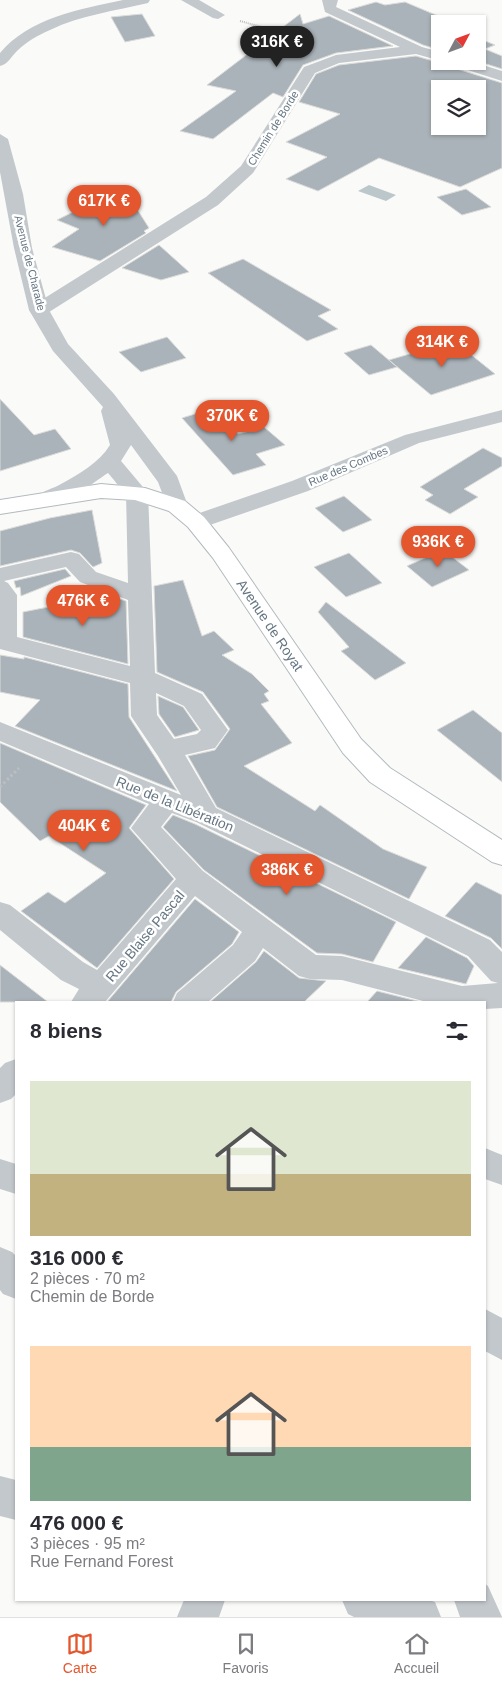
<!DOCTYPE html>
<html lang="fr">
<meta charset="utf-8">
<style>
:root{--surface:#fff;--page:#f2f2f3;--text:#2b2b33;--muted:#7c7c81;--line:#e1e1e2;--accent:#e4572e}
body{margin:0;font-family:Arial,sans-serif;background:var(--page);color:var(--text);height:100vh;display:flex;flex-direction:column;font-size:19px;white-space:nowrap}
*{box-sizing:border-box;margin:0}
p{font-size:16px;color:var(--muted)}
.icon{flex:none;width:28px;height:28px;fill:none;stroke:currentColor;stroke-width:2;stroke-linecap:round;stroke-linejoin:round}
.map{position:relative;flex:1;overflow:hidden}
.panel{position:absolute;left:15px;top:1001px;width:471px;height:600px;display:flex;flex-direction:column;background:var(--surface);border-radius:0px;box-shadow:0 1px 4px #0004}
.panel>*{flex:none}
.needle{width:32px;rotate:49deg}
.buttons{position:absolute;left:431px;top:15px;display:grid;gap:10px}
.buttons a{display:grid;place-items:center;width:55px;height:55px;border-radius:0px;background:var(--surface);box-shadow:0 1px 4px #0004;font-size:25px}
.price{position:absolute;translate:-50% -42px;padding:0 11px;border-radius:18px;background:var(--accent);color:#fff;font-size:16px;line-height:32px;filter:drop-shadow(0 1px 2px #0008)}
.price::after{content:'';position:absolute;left:50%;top:30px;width:15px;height:11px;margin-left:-8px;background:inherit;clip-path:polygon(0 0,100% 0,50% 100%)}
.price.current{background:#222;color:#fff}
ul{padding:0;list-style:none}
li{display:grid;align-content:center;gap:10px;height:265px;padding:0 15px}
li span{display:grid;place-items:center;height:155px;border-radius:0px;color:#555}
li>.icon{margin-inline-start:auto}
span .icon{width:90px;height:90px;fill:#fffc;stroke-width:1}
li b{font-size:21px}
h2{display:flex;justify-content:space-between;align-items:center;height:60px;padding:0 15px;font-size:21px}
.dock{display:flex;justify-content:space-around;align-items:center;height:70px;border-top:1px solid var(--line);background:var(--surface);font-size:14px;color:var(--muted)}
.dock a{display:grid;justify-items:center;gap:2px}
.dock .current{color:var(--accent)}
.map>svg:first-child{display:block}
.water{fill:#bbc7cb}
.building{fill:#aab3b9;stroke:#dcdcda;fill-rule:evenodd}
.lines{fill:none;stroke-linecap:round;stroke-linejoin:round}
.secondary-casing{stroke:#b3babf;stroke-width:2}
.path-far1{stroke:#bbbfc2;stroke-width:2;stroke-dasharray:1 1;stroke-linecap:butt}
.path{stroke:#bbbfc2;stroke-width:3;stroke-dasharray:2.5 2.5;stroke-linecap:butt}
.minor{fill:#c3c8cc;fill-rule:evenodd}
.tertiary{fill:#c3c8cc;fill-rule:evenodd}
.secondary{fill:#fff;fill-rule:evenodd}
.labels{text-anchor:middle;stroke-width:5;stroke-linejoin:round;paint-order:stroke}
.far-street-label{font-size:11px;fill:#657683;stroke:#fff}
.street-label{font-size:14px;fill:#657683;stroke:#fff}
</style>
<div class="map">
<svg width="502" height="1617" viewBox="0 0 502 1617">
<rect width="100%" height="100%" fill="#fafaf8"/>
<path class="water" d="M 369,185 L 396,195 L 386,201 L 358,191 Z"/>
<path class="building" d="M 376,2 L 385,5 L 405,2 L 450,21 L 440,24 L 440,50 L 423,45 L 348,10 Z
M 142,14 L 155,36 L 125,42 L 111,17 Z
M 300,14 L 303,24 L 329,16 L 393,46 L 336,53 L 303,65 L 283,97 L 273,93 L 213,139 L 180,131 L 236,91 L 207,85 Z
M 478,38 L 495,45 L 485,49 L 502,56 L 502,69 L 477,61 Z
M 416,56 L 440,63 L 445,61 L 448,66 L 502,83 L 502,168 L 460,187 L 379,158 L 318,191 L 286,179 L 327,157 L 286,142 L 340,114 L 299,102 L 316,74 L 339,65 ZM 440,89 L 478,89 L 478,126 L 440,126 Z
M 123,187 L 149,228 L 144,231 L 146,233 L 100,261 L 52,247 L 79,229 L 57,220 Z
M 466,189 L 491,207 L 462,215 L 437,197 Z
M 159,245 L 189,272 L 161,280 L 122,268 Z
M 243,259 L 331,310 L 318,316 L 338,329 L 307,341 L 208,273 Z
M 167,337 L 186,358 L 141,372 L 119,352 Z
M 454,341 L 495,374 L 431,395 L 389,360 Z
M 371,345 L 397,367 L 369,375 L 344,353 Z
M 0,399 L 34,435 L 55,429 L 71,449 L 0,471 Z
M 211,409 L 238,434 L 264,427 L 285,445 L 256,454 L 266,465 L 233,475 L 182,418 Z
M 483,448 L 502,458 L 502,466 L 464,489 L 478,497 L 450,514 L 425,500 L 433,495 L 420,487 Z
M 344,496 L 372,520 L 343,532 L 315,508 Z
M 92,510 L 102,563 L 93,567 L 80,553 L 71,550 L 0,566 L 0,531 L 50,518 Z
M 443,550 L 469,570 L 432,587 L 407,566 Z
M 349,553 L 382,583 L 346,597 L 314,567 Z
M 65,569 L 71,576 L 21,596 L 20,587 L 16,588 L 14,581 Z
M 183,580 L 202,636 L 214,631 L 234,650 L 222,655 L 252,674 L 269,691 L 264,694 L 269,701 L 261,704 L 292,743 L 244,766 L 315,811 L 320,805 L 383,849 L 427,867 L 409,899 L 217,807 L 188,756 L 215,750 L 230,729 L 203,692 L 157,672 L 154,586 Z
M 109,595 L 126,601 L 128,664 L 23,637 L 23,612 Z
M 326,602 L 406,663 L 375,680 L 341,651 L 349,647 L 318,612 Z
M 0,655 L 24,659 L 24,657 L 128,684 L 129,717 L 177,791 L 15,726 L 40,700 L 0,692 Z
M 158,696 L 183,707 L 199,730 L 175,737 L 159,714 Z
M 473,710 L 502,733 L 502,782 L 437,730 Z
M 0,743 L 146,805 L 129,828 L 174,879 L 97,968 L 21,911 L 48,892 L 65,903 L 106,873 L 49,836 L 40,841 L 0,802 Z
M 173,815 L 195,824 L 396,922 L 373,962 L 342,954 L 317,953 L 204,870 L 163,827 Z
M 476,882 L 502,895 L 502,949 L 491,938 L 445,916 Z
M 195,899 L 239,932 L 232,944 L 176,992 L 171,1002 L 107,1002 Z
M 426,937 L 467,958 L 474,966 L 466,984 L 398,968 Z
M 264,951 L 299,978 L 326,981 L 304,1002 L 210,1002 L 256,962 Z
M 0,965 L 48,1002 L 0,1002 Z
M 377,991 L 421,1002 L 367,1002 Z"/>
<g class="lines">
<defs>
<path id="secondary" d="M 101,484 L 145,488 L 185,501 L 204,517 L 229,548 L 361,739 L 390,768 L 502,840 L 502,865 L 492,862 L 370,782 L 343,753 L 213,558 L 188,527 L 169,511 L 135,500 L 101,498 L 0,514 L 0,500 Z"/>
</defs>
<use href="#secondary" class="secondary-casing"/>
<path class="path-far1" d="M 240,21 L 291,35 L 314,46"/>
<path class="path" d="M 0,787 L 19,768"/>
<path class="minor" d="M 181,0 L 199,0 L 225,15 L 218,19 L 213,18 Z
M 322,0 L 338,0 L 336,7 L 422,47 L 440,52 L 441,61 L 416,54 L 339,63 L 315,73 L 253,173 L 218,205 L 46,314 L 32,314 L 29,310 L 32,306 L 206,197 L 241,166 L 304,67 L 336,55 L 400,47 L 325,12 Z
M 447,61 L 470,61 L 502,71 L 502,81 L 449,64 Z
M 502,410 L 502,422 L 419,443 L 308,491 L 204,527 L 196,529 L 188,527 L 185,522 L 188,517 L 292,481 L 405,435 Z
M 137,486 L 145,488 L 148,493 L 155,673 L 202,694 L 228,730 L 215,748 L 185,755 L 216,808 L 490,940 L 502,952 L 502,1008 L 485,1009 L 485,1002 L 427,1002 L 342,980 L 310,979 L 299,976 L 263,948 L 255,961 L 208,1002 L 173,1002 L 177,993 L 233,945 L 242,932 L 195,896 L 105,1002 L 71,1002 L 79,989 L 61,980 L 0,930 L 0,902 L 10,905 L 83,962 L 97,970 L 176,879 L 131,828 L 149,804 L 0,741 L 0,722 L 181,795 L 158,756 L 131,716 L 130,683 L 0,649 L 0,568 L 71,552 L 79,554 L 96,572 L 128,583 L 126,493 L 129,488 ZM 66,567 L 80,582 L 128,600 L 130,666 L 17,637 L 17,595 L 8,583 L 4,581 ZM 156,693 L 184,706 L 201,730 L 197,734 L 174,739 L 157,715 ZM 172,813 L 196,822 L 468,956 L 491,981 L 498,983 L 462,986 L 342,956 L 316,955 L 203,871 L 161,827 Z
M 16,1059 L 16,1094 L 11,1099 L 0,1103 L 0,1068 L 5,1063 Z
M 485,1148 L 502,1155 L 502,1185 L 485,1179 Z
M 0,1159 L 16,1164 L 16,1194 L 0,1189 Z
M 0,1247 L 12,1252 L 16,1256 L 16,1299 L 3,1294 L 0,1290 Z
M 485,1309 L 502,1318 L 502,1360 L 485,1351 Z
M 0,1476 L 16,1480 L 16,1520 L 0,1516 Z
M 485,1584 L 488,1586 L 502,1617 L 460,1617 L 454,1600 L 485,1600 Z
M 184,1600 L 225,1600 L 219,1617 L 177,1617 Z
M 342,1600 L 429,1600 L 435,1602 L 441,1617 L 354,1617 L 348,1614 Z"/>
<path class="tertiary" d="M 123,0 L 150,0 L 148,3 C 115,11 81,15 50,30 C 38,35 26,42 17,51 C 11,57 8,64 0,66 L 0,53 C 29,18 80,9 123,0 Z
M 0,134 L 8,139 L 23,194 L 32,248 L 49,310 L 68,344 L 114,394 L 177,476 L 188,506 L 185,511 L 177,513 L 169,511 L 158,482 L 131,445 L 121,461 L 148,493 L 145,498 C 127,502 119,485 108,473 C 89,485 64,509 40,503 L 37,498 C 42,490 53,489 61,484 C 79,474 99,463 110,445 L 101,411 L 103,407 L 53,351 L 29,310 L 14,248 L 0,172 Z"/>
<use href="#secondary" class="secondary"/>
</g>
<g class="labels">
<g class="far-street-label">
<text transform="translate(273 128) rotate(-58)" y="4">Chemin de Borde</text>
<text transform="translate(30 263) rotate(76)" y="4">Avenue de Charade</text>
<text transform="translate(348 466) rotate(-23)" y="4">Rue des Combes</text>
</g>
<g class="street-label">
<text transform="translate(270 625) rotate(56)" y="5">Avenue de Royat</text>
<text transform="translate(175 804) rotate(22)" y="5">Rue de la Libération</text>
<text transform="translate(145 936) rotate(-50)" y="5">Rue Blaise Pascal</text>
</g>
</g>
</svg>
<div class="buttons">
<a><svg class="needle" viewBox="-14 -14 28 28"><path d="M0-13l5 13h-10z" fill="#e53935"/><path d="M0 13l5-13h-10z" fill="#7c7c81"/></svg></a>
<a><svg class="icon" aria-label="layers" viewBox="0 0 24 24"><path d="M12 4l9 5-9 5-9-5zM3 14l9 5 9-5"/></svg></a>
</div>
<b class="price current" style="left:277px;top:68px">316K €</b>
<b class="price" style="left:104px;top:227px">617K €</b>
<b class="price" style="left:442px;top:368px">314K €</b>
<b class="price" style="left:232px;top:442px">370K €</b>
<b class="price" style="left:438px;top:568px">936K €</b>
<b class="price" style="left:83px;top:627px">476K €</b>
<b class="price" style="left:84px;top:852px">404K €</b>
<b class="price" style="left:287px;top:896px">386K €</b>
<section class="panel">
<h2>8 biens<svg class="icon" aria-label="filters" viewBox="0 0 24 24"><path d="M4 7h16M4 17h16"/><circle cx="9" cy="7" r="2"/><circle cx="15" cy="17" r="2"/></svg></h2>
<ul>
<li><span style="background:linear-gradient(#dfe7d0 60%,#c2b280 0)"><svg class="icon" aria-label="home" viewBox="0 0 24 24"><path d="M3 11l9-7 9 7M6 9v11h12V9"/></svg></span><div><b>316 000 €</b><p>2 pièces · 70 m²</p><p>Chemin de Borde</p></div></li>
<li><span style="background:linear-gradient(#ffd9b3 65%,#7fa58c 0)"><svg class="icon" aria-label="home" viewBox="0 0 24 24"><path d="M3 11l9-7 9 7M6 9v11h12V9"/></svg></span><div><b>476 000 €</b><p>3 pièces · 95 m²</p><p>Rue Fernand Forest</p></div></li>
</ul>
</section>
</div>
<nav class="dock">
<a class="current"><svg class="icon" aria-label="map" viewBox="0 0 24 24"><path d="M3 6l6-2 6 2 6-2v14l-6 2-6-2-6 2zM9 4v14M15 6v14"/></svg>Carte</a>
<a><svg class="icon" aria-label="saved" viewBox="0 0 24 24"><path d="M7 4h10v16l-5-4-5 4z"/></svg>Favoris</a>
<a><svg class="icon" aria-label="home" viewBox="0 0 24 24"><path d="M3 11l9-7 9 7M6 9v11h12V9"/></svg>Accueil</a>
</nav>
